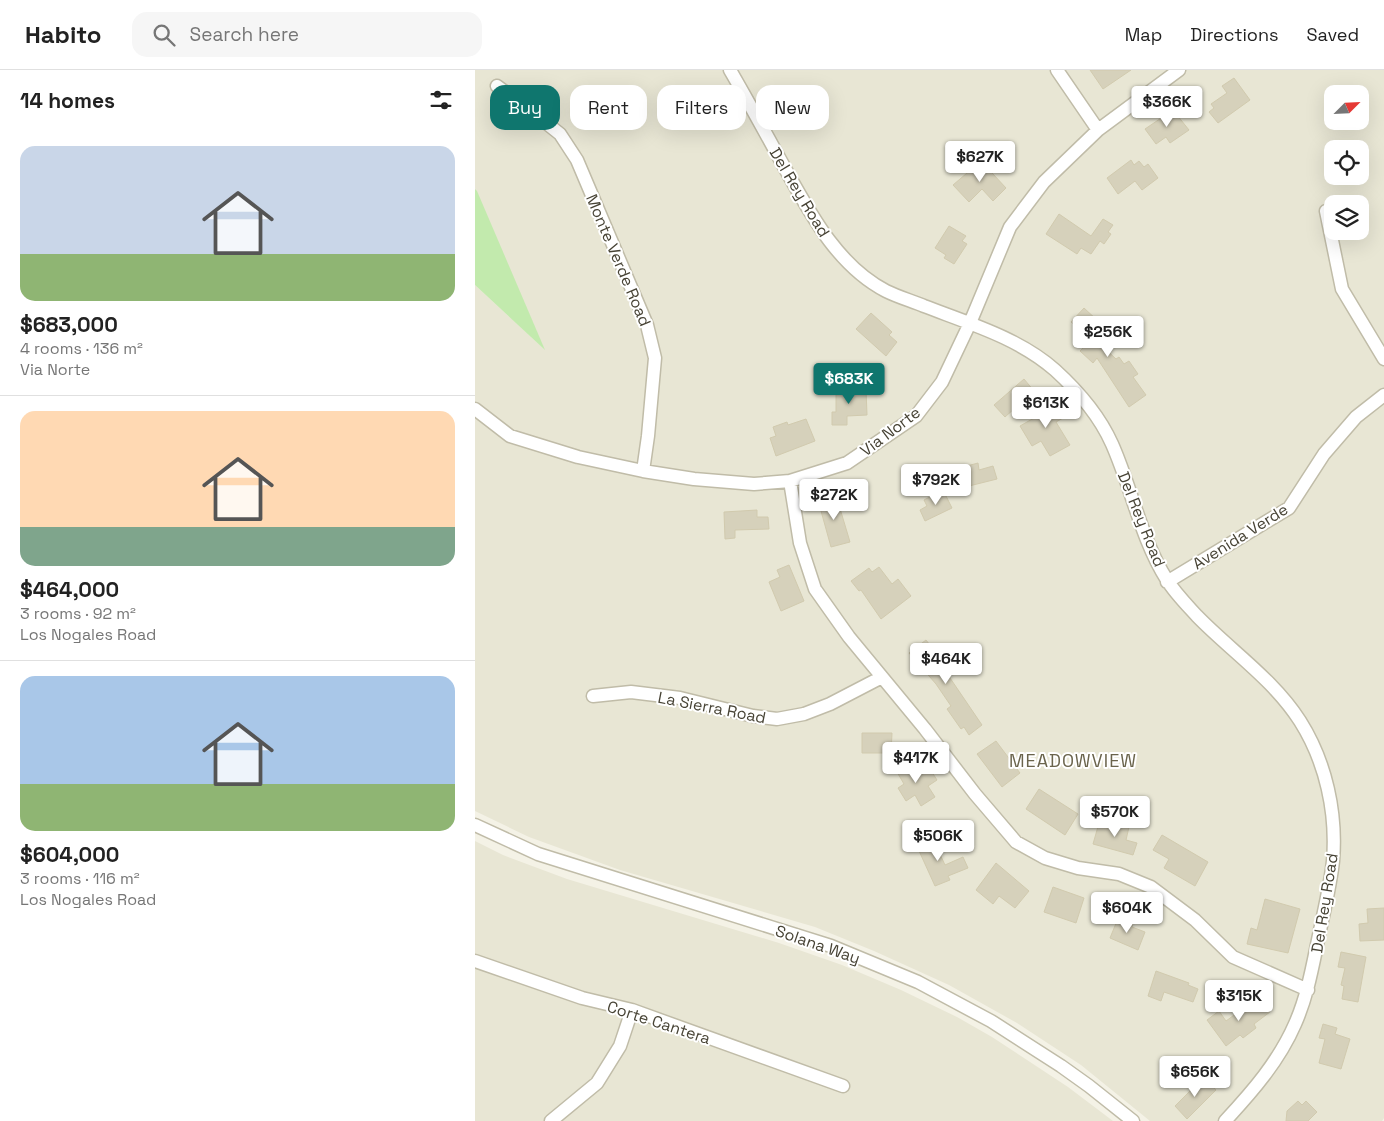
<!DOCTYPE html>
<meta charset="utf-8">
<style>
:root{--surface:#fff;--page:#f6f6f6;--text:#222;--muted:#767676;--line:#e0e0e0;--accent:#0f766e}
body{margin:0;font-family:"Space Grotesk",sans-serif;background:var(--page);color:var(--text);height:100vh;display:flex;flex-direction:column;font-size:19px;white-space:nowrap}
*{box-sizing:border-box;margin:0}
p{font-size:16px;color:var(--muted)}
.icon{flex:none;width:28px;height:28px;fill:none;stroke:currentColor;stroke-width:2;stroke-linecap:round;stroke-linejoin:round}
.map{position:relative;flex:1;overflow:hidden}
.details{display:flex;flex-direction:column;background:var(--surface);width:475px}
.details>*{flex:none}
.top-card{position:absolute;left:15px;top:15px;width:475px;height:45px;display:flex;gap:10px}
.needle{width:32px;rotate:66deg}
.tools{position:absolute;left:849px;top:15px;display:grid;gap:10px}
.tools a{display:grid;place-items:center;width:45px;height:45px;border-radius:10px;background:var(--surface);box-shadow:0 5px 20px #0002;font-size:25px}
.price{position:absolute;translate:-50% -42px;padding:0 11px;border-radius:5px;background:#fff;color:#222;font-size:16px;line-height:32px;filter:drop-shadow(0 1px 2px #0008)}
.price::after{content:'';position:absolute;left:50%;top:30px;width:15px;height:11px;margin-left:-8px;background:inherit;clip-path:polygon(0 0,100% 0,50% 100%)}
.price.on{background:var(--accent);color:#fff}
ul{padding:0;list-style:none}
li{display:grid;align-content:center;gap:10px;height:265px;padding:0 20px}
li+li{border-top:1px solid var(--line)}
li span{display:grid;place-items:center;height:155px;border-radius:15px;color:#555}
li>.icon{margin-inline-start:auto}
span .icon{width:90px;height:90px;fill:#fffc;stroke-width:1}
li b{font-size:21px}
h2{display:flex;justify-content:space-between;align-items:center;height:60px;padding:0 20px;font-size:21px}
.chip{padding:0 18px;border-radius:15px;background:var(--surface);box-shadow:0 5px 20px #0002;font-size:18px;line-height:45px}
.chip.on{background:var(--accent);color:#fff}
header{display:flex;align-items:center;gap:30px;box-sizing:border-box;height:70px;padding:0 25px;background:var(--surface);border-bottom:1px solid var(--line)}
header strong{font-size:24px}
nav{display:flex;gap:28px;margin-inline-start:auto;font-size:18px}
.search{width:350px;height:45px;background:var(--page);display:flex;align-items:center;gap:12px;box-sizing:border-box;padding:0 18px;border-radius:15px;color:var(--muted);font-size:19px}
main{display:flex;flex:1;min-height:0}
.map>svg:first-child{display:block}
.residential{fill:#e8e6d4;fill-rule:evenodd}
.green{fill:#c2eaad}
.building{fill:#d6d1bb;stroke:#d1caae}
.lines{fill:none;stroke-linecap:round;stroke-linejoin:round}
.minor-casing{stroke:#c0bca8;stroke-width:15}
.minor{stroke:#fff;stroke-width:12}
.labels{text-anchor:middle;stroke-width:4;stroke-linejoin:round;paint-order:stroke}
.street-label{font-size:16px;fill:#474335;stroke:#fff}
.neighbourhood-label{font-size:18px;letter-spacing:1px;fill:#6a644c;stroke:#fff}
</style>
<header>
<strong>Habito</strong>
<div class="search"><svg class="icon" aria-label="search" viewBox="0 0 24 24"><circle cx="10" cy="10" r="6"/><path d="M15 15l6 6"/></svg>Search here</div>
<nav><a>Map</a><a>Directions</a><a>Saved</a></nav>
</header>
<main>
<section class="details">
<h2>14 homes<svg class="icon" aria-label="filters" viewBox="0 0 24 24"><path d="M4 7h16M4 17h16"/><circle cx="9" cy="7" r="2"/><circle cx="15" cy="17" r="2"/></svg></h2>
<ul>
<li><span style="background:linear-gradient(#c9d6e8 70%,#8fb573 0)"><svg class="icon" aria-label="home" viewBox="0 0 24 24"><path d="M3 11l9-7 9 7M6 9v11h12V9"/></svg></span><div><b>$683,000</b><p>4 rooms · 136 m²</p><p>Via Norte</p></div></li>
<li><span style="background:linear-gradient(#ffd9b3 75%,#7fa58c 0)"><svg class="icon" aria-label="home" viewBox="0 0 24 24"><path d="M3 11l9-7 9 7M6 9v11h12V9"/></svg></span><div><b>$464,000</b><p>3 rooms · 92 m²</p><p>Los Nogales Road</p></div></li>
<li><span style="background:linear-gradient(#a9c7e8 70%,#8fb573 0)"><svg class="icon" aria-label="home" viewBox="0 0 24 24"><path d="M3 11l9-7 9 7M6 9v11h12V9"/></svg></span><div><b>$604,000</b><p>3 rooms · 116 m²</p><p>Los Nogales Road</p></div></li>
</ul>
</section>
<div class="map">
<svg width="909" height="1051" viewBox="0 0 909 1051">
<rect width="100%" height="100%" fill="#f4f2e6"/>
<path class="residential" d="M 0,0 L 909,0 L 909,1048 L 907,1051 L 675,1051 L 606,995 L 542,953 L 474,915 L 399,881 L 340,857 L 145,800 L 54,767 L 0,741 L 0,215 L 69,279 L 0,119 ZM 858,24 L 885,24 L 885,51 L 858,51 ZM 858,79 L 885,79 L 885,106 L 858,106 ZM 858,134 L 885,134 L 885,161 L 858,161 Z
M 0,771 L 28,785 L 92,809 L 304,873 L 367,895 L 426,920 L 482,947 L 517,967 L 593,1017 L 638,1051 L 0,1051 Z"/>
<path class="green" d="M 0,119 L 2,121 L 70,280 L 0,215 Z"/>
<path class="building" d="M 615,0 L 656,0 L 628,19 Z
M 759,8 L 775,30 L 743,53 L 734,42 L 739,38 L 736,34 L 752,23 L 747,16 Z
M 698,40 L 714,60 L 695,73 L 691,67 L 681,74 L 670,59 Z
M 656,90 L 659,95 L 664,91 L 669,97 L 673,94 L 683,108 L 667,120 L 660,111 L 643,124 L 632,108 Z
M 506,91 L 531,118 L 518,131 L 507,119 L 494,132 L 478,115 Z
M 584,144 L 616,166 L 628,149 L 638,155 L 633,162 L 636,164 L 629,174 L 625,171 L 616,184 L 606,178 L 602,184 L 571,164 Z
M 474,156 L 491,166 L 487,171 L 492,174 L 479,194 L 469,188 L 471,185 L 460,178 Z
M 609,238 L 636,263 L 625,274 L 641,289 L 644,287 L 649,294 L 654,291 L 663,304 L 658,307 L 671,325 L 654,337 L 622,288 L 618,293 L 605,281 L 616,270 L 596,252 Z
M 396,243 L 417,262 L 414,265 L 422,272 L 411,286 L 381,259 Z
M 549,309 L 559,321 L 530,347 L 519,335 Z
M 391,319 L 392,345 L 372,346 L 372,355 L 357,355 L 357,342 L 361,342 L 361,320 Z
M 577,329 L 588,348 L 581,352 L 595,375 L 575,386 L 566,371 L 557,376 L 545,356 L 566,344 L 562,338 Z
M 331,349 L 340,371 L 301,386 L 295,368 L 301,366 L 298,357 L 312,352 L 313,355 Z
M 503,393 L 504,400 L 518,396 L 522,409 L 482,419 L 477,400 Z
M 468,420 L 477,438 L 450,451 L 445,440 L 452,436 L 449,430 Z
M 361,425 L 375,472 L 356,477 L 343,430 Z
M 282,440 L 282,447 L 293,447 L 294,459 L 260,460 L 260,468 L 250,469 L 249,442 Z
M 314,495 L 329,531 L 306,541 L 294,512 L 305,507 L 302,500 Z
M 404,497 L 417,514 L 423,509 L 436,526 L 406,549 L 386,520 L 384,521 L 376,511 L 394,498 L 397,502 Z
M 451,570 L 458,579 L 462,576 L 480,599 L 473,605 L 507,655 L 494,665 L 489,657 L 486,659 L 472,639 L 476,636 L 461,614 L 434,583 Z
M 387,663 L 417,663 L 416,683 L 387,683 Z
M 521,671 L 545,703 L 527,717 L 502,684 Z
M 435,693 L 444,706 L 455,699 L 462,710 L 453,716 L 460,727 L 446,736 L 440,725 L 431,731 L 423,718 L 429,714 L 422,702 Z
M 564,719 L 603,744 L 590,765 L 551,739 Z
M 638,752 L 654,757 L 651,770 L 662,773 L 658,785 L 618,774 L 624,753 L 637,757 Z
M 456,765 L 470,795 L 488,787 L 493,798 L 473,806 L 475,810 L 460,816 L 440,772 Z
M 687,765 L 733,792 L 720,816 L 689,798 L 694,789 L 678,780 Z
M 521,793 L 554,821 L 540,838 L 524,826 L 518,834 L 501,820 Z
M 578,817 L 609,828 L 601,853 L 569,842 Z
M 790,829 L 825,839 L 813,883 L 772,874 L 776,858 L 782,860 Z
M 909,838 L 909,870 L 885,871 L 884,854 L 893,853 L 892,839 Z
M 644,846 L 658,852 L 657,857 L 670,862 L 663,880 L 635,868 Z
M 866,882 L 891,887 L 883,932 L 867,929 L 869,916 L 866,915 L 870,898 L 863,897 Z
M 681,901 L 714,913 L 713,915 L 723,919 L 718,932 L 689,922 L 686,931 L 673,926 Z
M 784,927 L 795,942 L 779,954 L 781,958 L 768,968 L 765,965 L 751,976 L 732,950 L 744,941 L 751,951 Z
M 848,954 L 862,958 L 860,964 L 875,969 L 866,999 L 844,993 L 850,969 L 844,968 Z
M 729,1007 L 741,1020 L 712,1049 L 700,1036 Z
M 823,1031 L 827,1035 L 831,1031 L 842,1042 L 833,1051 L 811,1051 L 812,1041 Z"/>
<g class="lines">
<defs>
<path id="minor" d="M 255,0 C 273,31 290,62 307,93 C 334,141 361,195 411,221 C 423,227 437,231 449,236 C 493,253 544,268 580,300 C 602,320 625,347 637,374 C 657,419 666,469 692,510 C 700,523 712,535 722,546 C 756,581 798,609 825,651 C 851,692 862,743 858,791 C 855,818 848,845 843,870 C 837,899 832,927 820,954 C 804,991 777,1022 750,1051
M 582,0 L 623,60
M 22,16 L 60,44 L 85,64 L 102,90 L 172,255 L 180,288 L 173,366 L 168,401
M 851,141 L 867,219 L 909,289
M 0,339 L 35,366 L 103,387 L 168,401 L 219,409 L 279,414 L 315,411 L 372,393 L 441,346 L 467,312 L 495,253 L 535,157 L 569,112 L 623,60 L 704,0
M 315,411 L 325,473 L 340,519 L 374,567 L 450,659 L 500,724 L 541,772 L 570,788 L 603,798 L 644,804 L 676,817 L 720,850 L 758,887 L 833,920
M 692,512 L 814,438 L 849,384 L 881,347 L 909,325
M 118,626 L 156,622 L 205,628 L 278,646 L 302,649 L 329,644 L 355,634 L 407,607
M 0,755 L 63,784 L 356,876 L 443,912 L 516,951 L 586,996 L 614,1016 L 658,1051
M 0,891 L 107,928 L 157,940 L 368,1016
M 76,1051 L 122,1013 L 145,976 L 157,940"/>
</defs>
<use href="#minor" class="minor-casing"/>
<use href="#minor" class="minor"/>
</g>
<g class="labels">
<g class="street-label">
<text transform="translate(325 122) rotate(59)" y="6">Del Rey Road</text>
<text transform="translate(144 190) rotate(67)" y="6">Monte Verde Road</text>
<text transform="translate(415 361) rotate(-37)" y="6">Via Norte</text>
<text transform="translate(667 449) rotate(68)" y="6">Del Rey Road</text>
<text transform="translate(765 466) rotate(-32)" y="6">Avenida Verde</text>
<text transform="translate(237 637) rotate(11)" y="6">La Sierra Road</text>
<text transform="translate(849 833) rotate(-81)" y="6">Del Rey Road</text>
<text transform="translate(343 874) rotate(19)" y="6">Solana Way</text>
<text transform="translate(184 952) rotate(18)" y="6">Corte Cantera</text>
</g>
<g class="neighbourhood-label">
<text x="598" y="697">MEADOWVIEW</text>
</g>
</g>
</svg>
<div class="tools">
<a><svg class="needle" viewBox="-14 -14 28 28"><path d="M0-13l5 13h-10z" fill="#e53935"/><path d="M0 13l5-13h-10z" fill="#767676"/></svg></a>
<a><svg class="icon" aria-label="locate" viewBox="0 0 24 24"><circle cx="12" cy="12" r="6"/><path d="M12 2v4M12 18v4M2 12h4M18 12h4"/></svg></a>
<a><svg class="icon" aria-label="layers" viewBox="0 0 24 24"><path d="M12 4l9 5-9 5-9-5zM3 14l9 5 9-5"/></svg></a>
</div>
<b class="price" style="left:692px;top:58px">$366K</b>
<b class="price" style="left:505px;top:113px">$627K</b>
<b class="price" style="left:633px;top:288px">$256K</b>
<b class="price on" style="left:374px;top:335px">$683K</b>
<b class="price" style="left:571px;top:359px">$613K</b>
<b class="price" style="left:461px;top:436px">$792K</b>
<b class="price" style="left:359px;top:451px">$272K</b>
<b class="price" style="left:471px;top:615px">$464K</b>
<b class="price" style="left:441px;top:714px">$417K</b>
<b class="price" style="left:640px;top:768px">$570K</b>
<b class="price" style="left:463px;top:792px">$506K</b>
<b class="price" style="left:652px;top:864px">$604K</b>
<b class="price" style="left:764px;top:952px">$315K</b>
<b class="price" style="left:720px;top:1028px">$656K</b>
<div class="top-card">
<a class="chip on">Buy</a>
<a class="chip">Rent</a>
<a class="chip">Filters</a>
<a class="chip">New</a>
</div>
</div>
</main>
